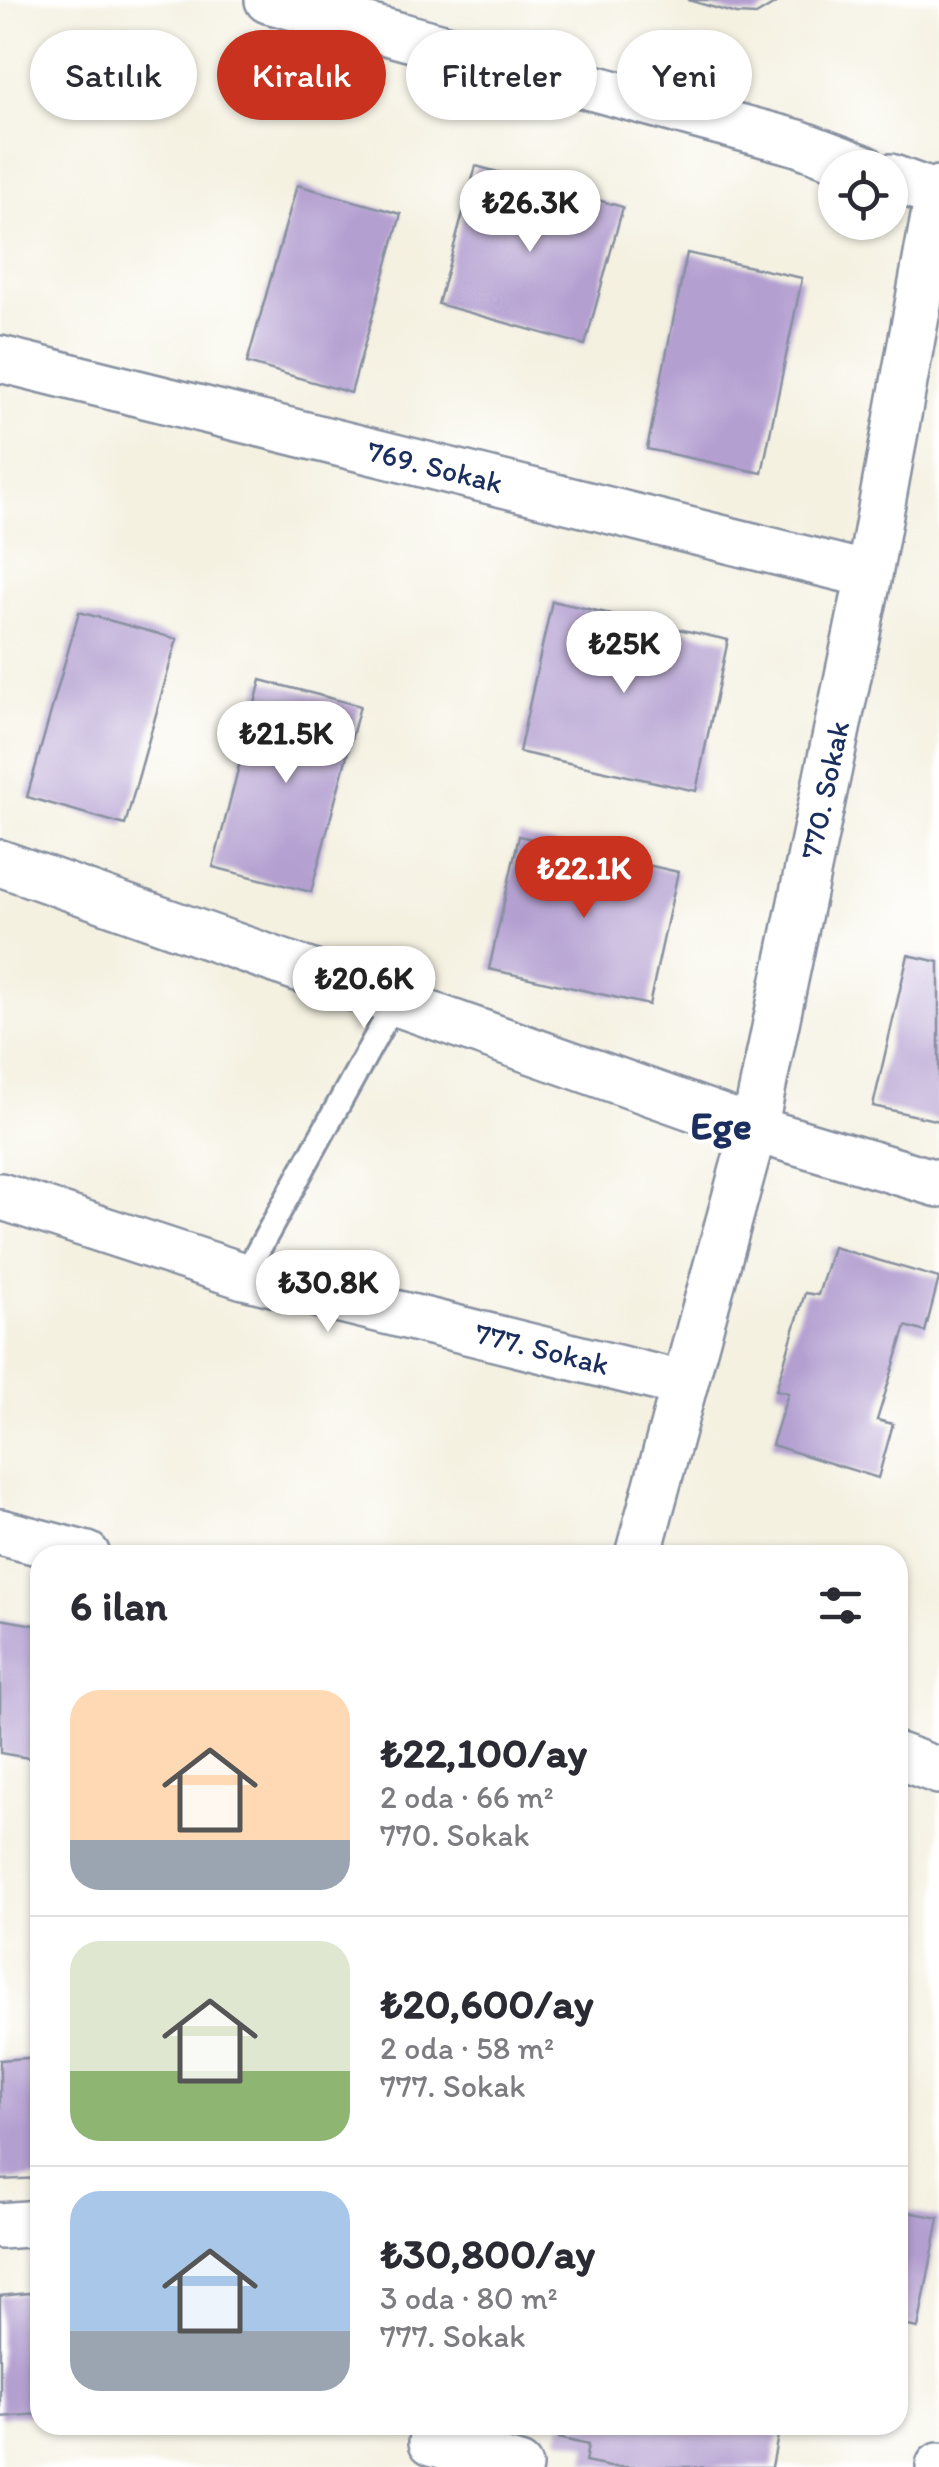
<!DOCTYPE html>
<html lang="tr">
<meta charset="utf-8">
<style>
:root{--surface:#fff;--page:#f2f2f3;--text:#2b2b33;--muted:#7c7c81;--line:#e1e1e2;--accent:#c8321e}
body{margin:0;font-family:Itim,sans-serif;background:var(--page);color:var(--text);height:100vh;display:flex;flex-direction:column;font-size:38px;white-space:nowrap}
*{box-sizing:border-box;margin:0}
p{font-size:32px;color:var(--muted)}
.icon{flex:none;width:55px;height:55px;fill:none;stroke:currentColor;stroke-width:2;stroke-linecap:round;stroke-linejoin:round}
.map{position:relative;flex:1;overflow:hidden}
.side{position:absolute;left:30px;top:1545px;width:878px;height:890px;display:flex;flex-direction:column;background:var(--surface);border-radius:30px;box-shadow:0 2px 8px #0004}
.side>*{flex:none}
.hud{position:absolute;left:30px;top:30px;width:880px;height:90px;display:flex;gap:20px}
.controls{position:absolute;left:818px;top:150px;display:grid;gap:20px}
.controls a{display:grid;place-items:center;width:90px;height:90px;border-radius:50%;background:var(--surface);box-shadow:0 2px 8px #0004;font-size:50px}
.price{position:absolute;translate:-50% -85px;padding:0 22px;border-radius:35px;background:#fff;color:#222;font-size:32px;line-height:65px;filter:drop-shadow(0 2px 5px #0008)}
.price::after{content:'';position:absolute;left:50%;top:60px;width:30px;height:22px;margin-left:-15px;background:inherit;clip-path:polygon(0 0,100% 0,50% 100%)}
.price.active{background:var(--accent);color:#fff}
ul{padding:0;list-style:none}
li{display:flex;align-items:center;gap:30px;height:250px;padding:0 40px}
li+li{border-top:2px solid var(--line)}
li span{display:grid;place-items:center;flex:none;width:280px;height:200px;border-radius:30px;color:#555}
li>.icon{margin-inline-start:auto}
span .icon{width:120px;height:120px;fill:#fffc;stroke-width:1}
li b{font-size:42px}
h2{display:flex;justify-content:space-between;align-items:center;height:120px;padding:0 40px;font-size:42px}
.tag{padding:0 35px;border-radius:45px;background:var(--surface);box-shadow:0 2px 8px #0004;font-size:35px;line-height:90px}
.tag.active{background:var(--accent);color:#fff}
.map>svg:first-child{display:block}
.building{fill:#b39fd0}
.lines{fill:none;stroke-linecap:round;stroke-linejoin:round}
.lane-casing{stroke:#8890a0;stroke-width:28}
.street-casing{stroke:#8890a0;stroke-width:50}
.lane{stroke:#fff;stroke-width:22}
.street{stroke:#fff;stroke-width:45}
.labels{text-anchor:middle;stroke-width:8;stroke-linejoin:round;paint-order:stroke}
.street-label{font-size:30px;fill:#1b2f5e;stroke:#fff}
.district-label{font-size:40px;font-weight:bold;fill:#1b2f5e;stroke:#fff}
</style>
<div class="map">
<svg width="939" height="2467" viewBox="0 0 939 2467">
<rect width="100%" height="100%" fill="#fff"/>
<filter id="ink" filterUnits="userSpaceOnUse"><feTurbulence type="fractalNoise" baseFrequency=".01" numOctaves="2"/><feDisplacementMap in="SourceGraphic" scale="20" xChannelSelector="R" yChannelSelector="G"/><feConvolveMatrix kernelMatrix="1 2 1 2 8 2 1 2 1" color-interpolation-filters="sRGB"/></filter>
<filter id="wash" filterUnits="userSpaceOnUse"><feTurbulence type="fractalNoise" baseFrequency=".0048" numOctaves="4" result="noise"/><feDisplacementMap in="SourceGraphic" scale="40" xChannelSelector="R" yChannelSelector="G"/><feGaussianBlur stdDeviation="2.25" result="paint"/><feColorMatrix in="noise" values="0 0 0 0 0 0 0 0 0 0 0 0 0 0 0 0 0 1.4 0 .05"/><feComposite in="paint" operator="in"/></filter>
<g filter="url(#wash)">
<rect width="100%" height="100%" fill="#f4f1e1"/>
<g id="blocks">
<path class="building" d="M 688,0 L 781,0 L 756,15 L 736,14 Z
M 476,166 L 623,207 L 585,345 L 438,304 Z
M 297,185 L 401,214 L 351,393 L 247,363 Z
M 687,253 L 802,278 L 762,473 L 647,449 Z
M 552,601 L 728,640 L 696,791 L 519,752 Z
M 79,612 L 177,639 L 125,825 L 27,797 Z
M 261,680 L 360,706 L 311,892 L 213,867 Z
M 519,836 L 678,872 L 649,1005 L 489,969 Z
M 908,955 L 939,962 L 939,1121 L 873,1106 Z
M 833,1247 L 939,1278 L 925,1332 L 906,1326 L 877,1420 L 893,1424 L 878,1478 L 772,1445 L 788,1393 L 776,1390 L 805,1293 L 818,1295 Z
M 0,1619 L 40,1626 L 40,1760 L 0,1753 Z
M 40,2057 L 40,2178 L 0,2180 L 0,2060 Z
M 898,2210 L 939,2218 L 918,2328 L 898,2324 Z
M 40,2292 L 40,2414 L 0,2417 L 0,2296 Z
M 561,2425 L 780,2425 L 772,2467 L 610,2467 L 585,2462 L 588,2445 L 558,2438 Z"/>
</g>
</g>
<g filter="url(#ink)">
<use href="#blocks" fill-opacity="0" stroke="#8890a0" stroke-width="2.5"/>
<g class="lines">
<defs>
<path id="lane" d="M 244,1276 L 395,1002"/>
<path id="street" d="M 268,0 L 798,143 L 864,168
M 890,177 L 939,195
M 0,359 L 869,575
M 0,863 L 754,1129 L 939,1184
M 0,1196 L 244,1276 L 682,1384
M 0,1532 L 87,1555
M 638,1555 L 754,1129 L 869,575 L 939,189
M 898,1756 L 939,1771
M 0,2226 L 40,2223
M 432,2442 L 519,2467
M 939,2467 L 939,2466"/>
</defs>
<use href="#lane" class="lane-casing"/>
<use href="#street" class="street-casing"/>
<use href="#lane" class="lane"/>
<use href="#street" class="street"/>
</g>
</g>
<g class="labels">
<g class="street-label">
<text transform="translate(435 467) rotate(14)" y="10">769. Sokak</text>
<text transform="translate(825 790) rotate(-78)" y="10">770. Sokak</text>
<text transform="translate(542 1349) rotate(14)" y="10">777. Sokak</text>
</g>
<g class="district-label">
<text x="721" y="1139">Ege</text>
</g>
</g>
</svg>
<div class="controls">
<a><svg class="icon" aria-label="locate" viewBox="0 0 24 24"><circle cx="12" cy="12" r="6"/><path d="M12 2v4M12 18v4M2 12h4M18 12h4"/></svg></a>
</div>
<b class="price" style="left:530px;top:255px">₺26.3K</b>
<b class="price" style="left:624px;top:696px">₺25K</b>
<b class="price" style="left:286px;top:786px">₺21.5K</b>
<b class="price active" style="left:584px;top:921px">₺22.1K</b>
<b class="price" style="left:364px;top:1031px">₺20.6K</b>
<b class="price" style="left:328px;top:1335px">₺30.8K</b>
<div class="hud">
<a class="tag">Satılık</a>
<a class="tag active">Kiralık</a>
<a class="tag">Filtreler</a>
<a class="tag">Yeni</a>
</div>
<section class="side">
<h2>6 ilan<svg class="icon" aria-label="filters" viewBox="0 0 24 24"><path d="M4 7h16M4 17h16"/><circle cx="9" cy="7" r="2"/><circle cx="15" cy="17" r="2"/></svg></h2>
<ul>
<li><span style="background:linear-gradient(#ffd9b3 75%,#9aa5b1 0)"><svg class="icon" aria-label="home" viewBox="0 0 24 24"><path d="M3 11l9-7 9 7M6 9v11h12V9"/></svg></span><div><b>₺22,100/ay</b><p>2 oda · 66 m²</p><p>770. Sokak</p></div></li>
<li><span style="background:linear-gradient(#dfe7d0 65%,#8fb573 0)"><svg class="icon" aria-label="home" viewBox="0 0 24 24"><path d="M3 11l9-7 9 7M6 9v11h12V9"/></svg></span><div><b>₺20,600/ay</b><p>2 oda · 58 m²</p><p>777. Sokak</p></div></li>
<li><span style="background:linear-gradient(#a9c7e8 70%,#9aa5b1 0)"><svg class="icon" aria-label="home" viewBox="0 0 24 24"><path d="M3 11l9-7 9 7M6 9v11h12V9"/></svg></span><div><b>₺30,800/ay</b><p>3 oda · 80 m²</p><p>777. Sokak</p></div></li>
</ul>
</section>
</div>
